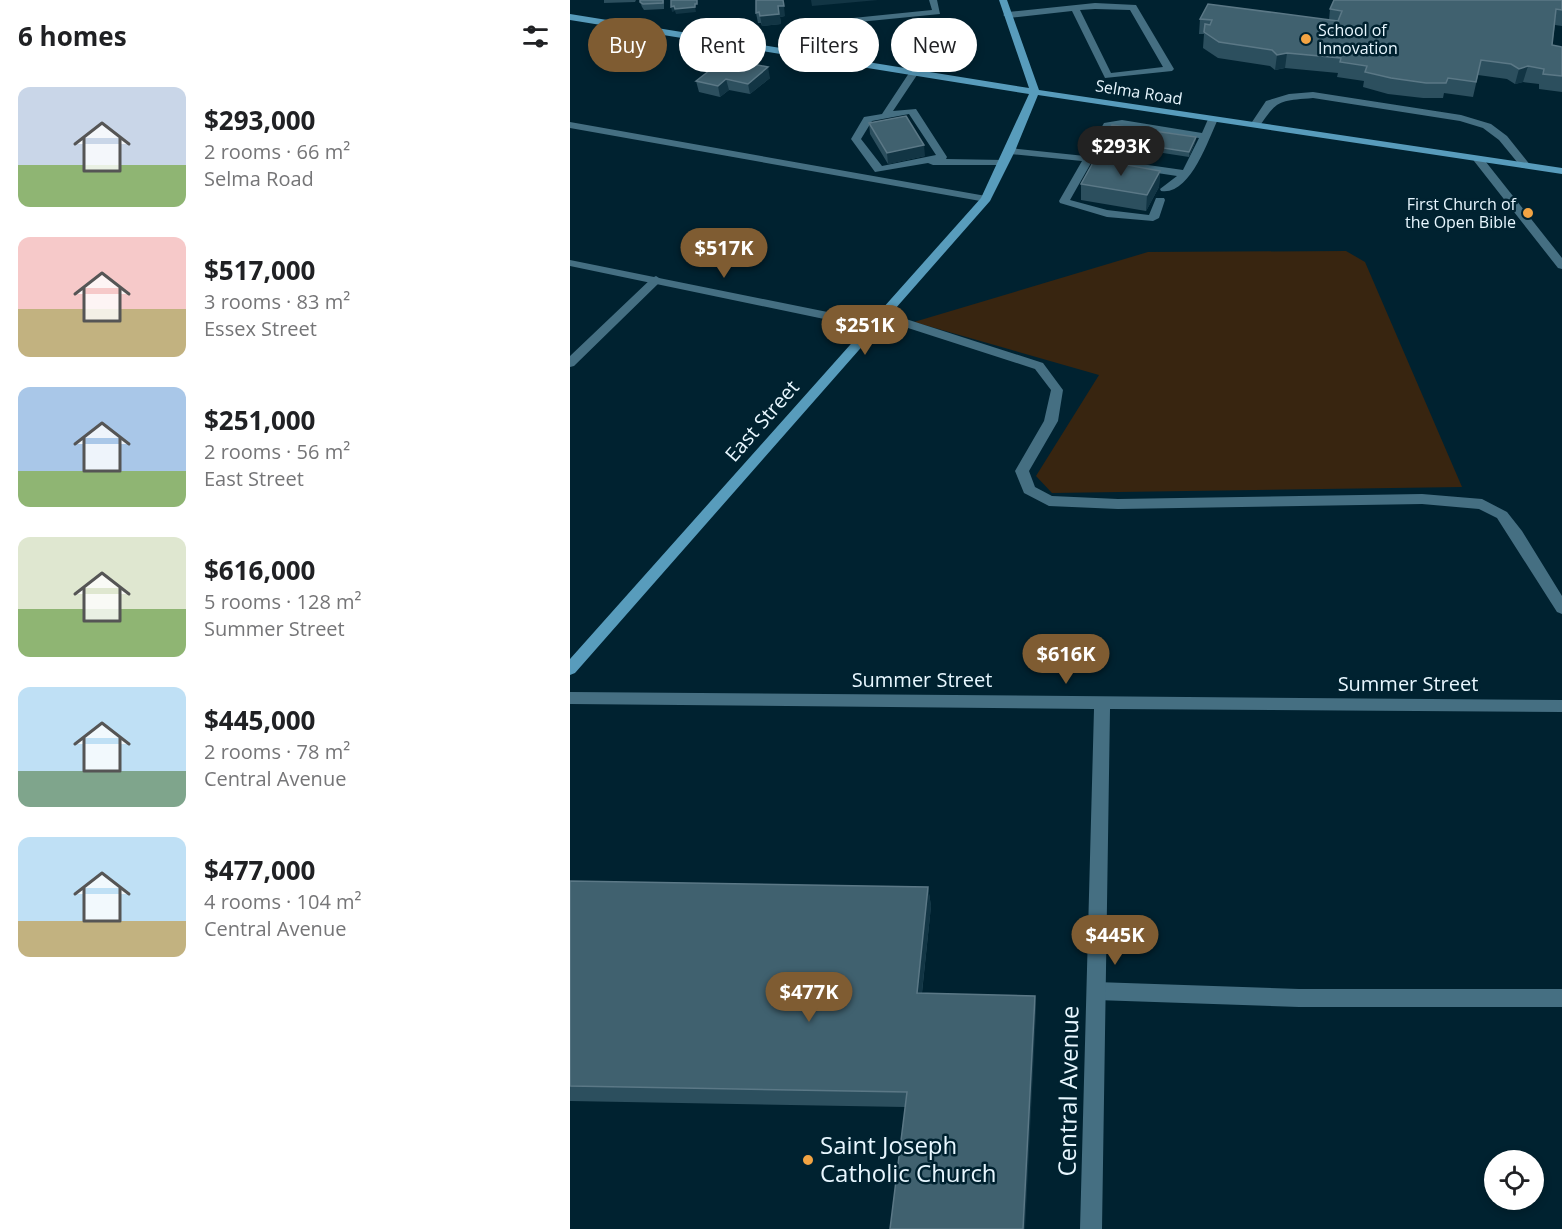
<!DOCTYPE html>
<meta charset="utf-8">
<style>
:root{--surface:#fff;--page:#f6f6f6;--text:#202124;--muted:#757577;--accent:#7f5c32}
body{margin:0;font-family:"Open Sans",sans-serif;background:var(--page);color:var(--text);height:100vh;display:flex;flex-direction:column;font-size:22px;white-space:nowrap}
*{box-sizing:border-box;margin:0}
p{font-size:20px;color:var(--muted)}
.icon{flex:none;width:33px;height:33px;fill:none;stroke:currentColor;stroke-width:2;stroke-linecap:round;stroke-linejoin:round}
.map{position:relative;flex:1;overflow:hidden}
.side{display:flex;flex-direction:column;background:var(--surface);width:570px}
.side>*{flex:none}
.hud{position:absolute;left:18px;top:18px;width:570px;height:54px;display:flex;gap:12px}
.buttons{position:absolute;left:914px;top:1150px;display:grid;gap:12px}
.buttons a{display:grid;place-items:center;width:60px;height:60px;border-radius:50%;background:var(--surface);box-shadow:0 3px 9px #0003;font-size:30px}
.price{position:absolute;translate:-50% -51px;padding:0 14px;border-radius:21px;background:var(--accent);color:#fff;font-size:20px;line-height:39px;filter:drop-shadow(0 2px 3px #0008)}
.price::after{content:'';position:absolute;left:50%;top:36px;width:18px;height:14px;margin-left:-9px;background:inherit;clip-path:polygon(0 0,100% 0,50% 100%)}
.price.on{background:#222;color:#fff}
ul{padding:0;list-style:none}
li{display:flex;align-items:center;gap:18px;height:150px;padding:0 18px}
li span{display:grid;place-items:center;flex:none;width:168px;height:120px;border-radius:12px;color:#555}
li>.icon{margin-inline-start:auto}
span .icon{width:72px;height:72px;fill:#fffc;stroke-width:1}
li b{font-size:26px}
h2{display:flex;justify-content:space-between;align-items:center;height:72px;padding:0 18px;font-size:26px}
.chip{padding:0 21px;border-radius:27px;background:var(--surface);box-shadow:0 3px 9px #0003;font-size:21px;line-height:54px}
.chip.on{background:var(--accent);color:#fff}
main{display:flex;flex:1;min-height:0}
.map>svg:first-child{display:block}
.green{fill:#382510}
.lines{fill:none;stroke-linecap:round;stroke-linejoin:round}
.lane{fill:#456f82;fill-rule:evenodd}
.street{fill:#456f82;fill-rule:evenodd}
.secondary{fill:#589cbc;fill-rule:evenodd}
.wall{fill:#2c4f5e}
.shaded-wall{fill:#123544}
.building{fill:#40616f;stroke:#5b7886;stroke-width:1.5}
.poi-dot{fill:#f3a443;stroke:#002230;stroke-width:2}
.labels{text-anchor:middle;stroke-width:5;stroke-linejoin:round;paint-order:stroke}
.far-poi-label{font-size:16px;fill:#e8f7ff;stroke:#002230;text-anchor:start}
.far-street-label{font-size:16px;fill:#e8f7ff;stroke:#002230}
.street-label{font-size:20px;fill:#e8f7ff;stroke:#002230}
.near-street-label{font-size:24px;fill:#e8f7ff;stroke:#002230}
.near-poi-label{font-size:24px;fill:#e8f7ff;stroke:#002230;text-anchor:start}
</style>
<main>
<section class="side">
<h2>6 homes<svg class="icon" aria-label="filters" viewBox="0 0 24 24"><path d="M4 7h16M4 17h16"/><circle cx="9" cy="7" r="2"/><circle cx="15" cy="17" r="2"/></svg></h2>
<ul>
<li><span style="background:linear-gradient(#c9d6e8 65%,#8fb573 0)"><svg class="icon" aria-label="home" viewBox="0 0 24 24"><path d="M3 11l9-7 9 7M6 9v11h12V9"/></svg></span><div><b>$293,000</b><p>2 rooms · 66 m²</p><p>Selma Road</p></div></li>
<li><span style="background:linear-gradient(#f6c9c9 60%,#c2b280 0)"><svg class="icon" aria-label="home" viewBox="0 0 24 24"><path d="M3 11l9-7 9 7M6 9v11h12V9"/></svg></span><div><b>$517,000</b><p>3 rooms · 83 m²</p><p>Essex Street</p></div></li>
<li><span style="background:linear-gradient(#a9c7e8 70%,#8fb573 0)"><svg class="icon" aria-label="home" viewBox="0 0 24 24"><path d="M3 11l9-7 9 7M6 9v11h12V9"/></svg></span><div><b>$251,000</b><p>2 rooms · 56 m²</p><p>East Street</p></div></li>
<li><span style="background:linear-gradient(#dfe7d0 60%,#8fb573 0)"><svg class="icon" aria-label="home" viewBox="0 0 24 24"><path d="M3 11l9-7 9 7M6 9v11h12V9"/></svg></span><div><b>$616,000</b><p>5 rooms · 128 m²</p><p>Summer Street</p></div></li>
<li><span style="background:linear-gradient(#bfe0f5 70%,#7fa58c 0)"><svg class="icon" aria-label="home" viewBox="0 0 24 24"><path d="M3 11l9-7 9 7M6 9v11h12V9"/></svg></span><div><b>$445,000</b><p>2 rooms · 78 m²</p><p>Central Avenue</p></div></li>
<li><span style="background:linear-gradient(#bfe0f5 70%,#c2b280 0)"><svg class="icon" aria-label="home" viewBox="0 0 24 24"><path d="M3 11l9-7 9 7M6 9v11h12V9"/></svg></span><div><b>$477,000</b><p>4 rooms · 104 m²</p><p>Central Avenue</p></div></li>
</ul>
</section>
<div class="map">
<svg width="992" height="1229" viewBox="0 0 992 1229">
<rect width="100%" height="100%" fill="#002230"/>
<path class="green" d="M 776,251 L 795,262 L 892,487 L 482,493 L 466,476 L 529,375 L 344,322 L 578,252 Z"/>
<g class="lines">
<path class="lane" d="M 359,0 L 367,0 L 370,14 L 289,22 L 252,59 L 244,57 L 283,18 L 362,10 Z
M 525,3 L 566,5 L 604,69 L 602,71 L 535,78 L 502,11 L 438,18 L 433,15 L 438,12 ZM 525,9 L 560,10 L 593,67 L 541,73 L 510,10 Z
M 341,70 L 349,72 L 323,111 L 346,109 L 377,157 L 376,159 L 434,160 L 438,161 L 438,165 L 363,165 L 358,163 L 305,172 L 281,139 L 294,117 L 312,114 ZM 339,114 L 366,155 L 312,166 L 291,139 L 302,121 Z
M 743,92 L 891,115 L 921,124 L 937,136 L 961,166 L 952,168 L 929,140 L 913,128 L 890,121 L 743,98 C 709,101 708,99 689,127 L 680,125 L 696,101 L 719,94 Z
M 639,117 L 648,119 C 638,140 620,196 591,191 L 590,189 L 607,176 L 521,163 L 500,200 L 537,210 L 579,215 L 586,198 L 594,198 L 595,200 L 589,218 L 583,221 L 537,217 L 490,203 L 489,201 L 512,161 L 440,154 L 435,151 L 440,148 L 515,156 L 534,123 L 552,120 L 632,133 ZM 552,126 L 629,138 L 613,170 L 564,163 L 571,149 L 566,146 L 562,147 L 555,161 L 525,157 L 542,128 Z
M 0,122 L 416,196 L 421,199 L 416,202 L 0,128 Z
M 86,276 L 92,280 L 90,282 L 4,366 L 0,367 L 0,356 L 82,278 Z
M 311,311 L 473,363 L 493,390 L 488,421 L 459,471 L 465,487 L 482,496 L 548,499 L 852,494 L 912,499 L 937,512 L 952,531 L 992,596 L 992,614 L 987,612 L 927,518 L 909,509 L 852,504 L 548,509 L 479,506 L 454,493 L 445,471 L 474,421 L 481,390 L 465,369 L 307,318 L 305,315 Z
M 526,982 L 729,989 L 992,989 L 992,1007 L 729,1007 L 526,1000 L 519,997 L 517,991 L 519,985 Z"/>
<path class="street" d="M 908,156 L 912,157 L 992,258 L 992,269 L 988,268 L 904,161 L 903,159 Z
M 0,260 L 302,321 L 308,325 L 302,329 L 0,266 Z
M 0,692 L 992,700 L 992,712 L 540,709 L 532,1229 L 510,1229 L 524,709 L 0,704 Z"/>
<path class="secondary" d="M 429,0 L 437,0 L 469,90 L 992,168 L 992,174 L 468,95 L 445,151 L 420,201 L 5,673 L 0,675 L 0,659 L 411,198 L 459,94 L 0,20 L 0,14 L 459,88 Z"/>
</g>
<path class="wall" d="M 34,0 L 66,0 L 65,2 L 34,3 Z
M 94,0 L 94,9 L 74,10 L 72,7 L 70,2 Z
M 186,0 L 215,16 L 210,17 L 211,24 L 192,26 L 191,23 L 188,23 L 186,13 Z
M 992,0 L 992,26 L 985,25 L 982,45 L 992,47 L 992,92 L 969,89 L 969,84 L 953,82 L 945,84 L 937,79 L 908,75 L 903,97 L 874,93 L 873,98 L 853,98 L 818,94 L 793,87 L 794,81 L 767,77 L 768,73 L 715,68 L 705,70 L 700,66 L 648,58 L 633,48 L 634,34 L 629,34 L 630,19 L 759,20 L 760,9 Z
M 185,56 L 186,65 L 200,78 L 180,94 L 159,90 L 150,97 L 129,92 L 126,81 Z
M 299,123 L 355,156 L 318,164 L 300,134 Z
M 626,137 L 625,143 L 619,157 L 535,144 L 535,139 Z
M 590,171 L 589,187 L 576,211 L 511,200 L 511,184 Z
M 0,881 L 358,887 L 361,906 L 352,993 L 465,996 L 466,1013 L 335,1107 L 0,1101 Z"/>
<path class="shaded-wall" d="M 241,0 L 308,0 L 242,6 Z
M 104,6 L 125,7 L 126,12 L 106,14 L 105,11 L 102,12 L 101,7 Z
M 208,6 L 214,6 L 215,16 L 210,17 L 211,24 L 192,26 L 190,16 Z
M 717,53 L 715,68 L 705,70 L 707,55 Z
M 185,56 L 187,67 L 177,63 Z
M 958,66 L 953,82 L 945,84 L 949,69 Z
M 198,67 L 200,78 L 180,94 L 178,84 Z
M 156,79 L 159,90 L 150,97 L 148,86 Z
M 626,137 L 625,143 L 619,157 L 619,152 Z
M 354,145 L 355,156 L 318,164 L 317,153 Z
M 590,171 L 589,187 L 576,211 L 577,195 Z
M 358,887 L 361,906 L 350,1010 L 347,993 Z
M 465,996 L 466,1013 L 455,1229 L 453,1229 Z"/>
<path class="building" d="M 70,0 L 93,0 L 93,3 L 73,4 L 70,2 Z
M 101,0 L 127,0 L 127,4 L 125,4 L 125,7 L 105,9 L 104,6 L 101,7 Z
M 186,0 L 213,0 L 214,6 L 208,6 L 209,14 L 190,16 L 189,12 L 186,13 Z
M 764,0 L 992,0 L 992,10 L 986,9 L 982,45 L 992,47 L 992,76 L 973,74 L 974,69 L 958,66 L 949,69 L 941,64 L 911,60 L 906,82 L 878,78 L 876,83 L 856,83 L 821,78 L 795,72 L 797,66 L 770,62 L 771,58 L 717,53 L 707,55 L 702,50 L 649,42 L 634,32 L 635,24 L 640,25 L 642,20 L 630,19 L 638,4 L 768,21 L 772,11 L 760,9 Z
M 163,52 L 185,56 L 177,63 L 198,67 L 178,84 L 156,79 L 148,86 L 126,81 Z
M 336,116 L 354,145 L 317,153 L 299,123 Z
M 542,125 L 626,137 L 619,152 L 535,139 Z
M 525,159 L 590,171 L 577,195 L 511,184 Z
M 0,881 L 358,887 L 347,993 L 465,996 L 453,1229 L 320,1229 L 337,1092 L 0,1086 Z"/>
<g class="poi-dot">
<circle cx="736" cy="39" r="6"/>
<circle cx="958" cy="213" r="6"/>
<circle cx="238" cy="1160" r="6"/>
</g>
<g class="labels">
<g class="far-poi-label">
<text x="748" y="36">School of<tspan x="748" dy="18">Innovation</tspan></text>
<text x="946" y="210" text-anchor="end">First Church of<tspan x="946" dy="18">the Open Bible</tspan></text>
</g>
<g class="far-street-label">
<text transform="translate(569 92) rotate(9)" y="6">Selma Road</text>
</g>
<g class="street-label">
<text transform="translate(192 421) rotate(-49)" y="7">East Street</text>
<text x="352" y="687">Summer Street</text>
<text x="838" y="691">Summer Street</text>
</g>
<g class="near-street-label">
<text transform="translate(499 1091) rotate(-89)" y="8">Central Avenue</text>
</g>
<g class="near-poi-label">
<text x="250" y="1154">Saint Joseph<tspan x="250" dy="28">Catholic Church</tspan></text>
</g>
</g>
</svg>
<div class="buttons">
<a><svg class="icon" aria-label="locate" viewBox="0 0 24 24"><circle cx="12" cy="12" r="6"/><path d="M12 2v4M12 18v4M2 12h4M18 12h4"/></svg></a>
</div>
<b class="price on" style="left:551px;top:177px">$293K</b>
<b class="price" style="left:154px;top:279px">$517K</b>
<b class="price" style="left:295px;top:356px">$251K</b>
<b class="price" style="left:496px;top:685px">$616K</b>
<b class="price" style="left:545px;top:966px">$445K</b>
<b class="price" style="left:239px;top:1023px">$477K</b>
<div class="hud">
<a class="chip on">Buy</a>
<a class="chip">Rent</a>
<a class="chip">Filters</a>
<a class="chip">New</a>
</div>
</div>
</main>
